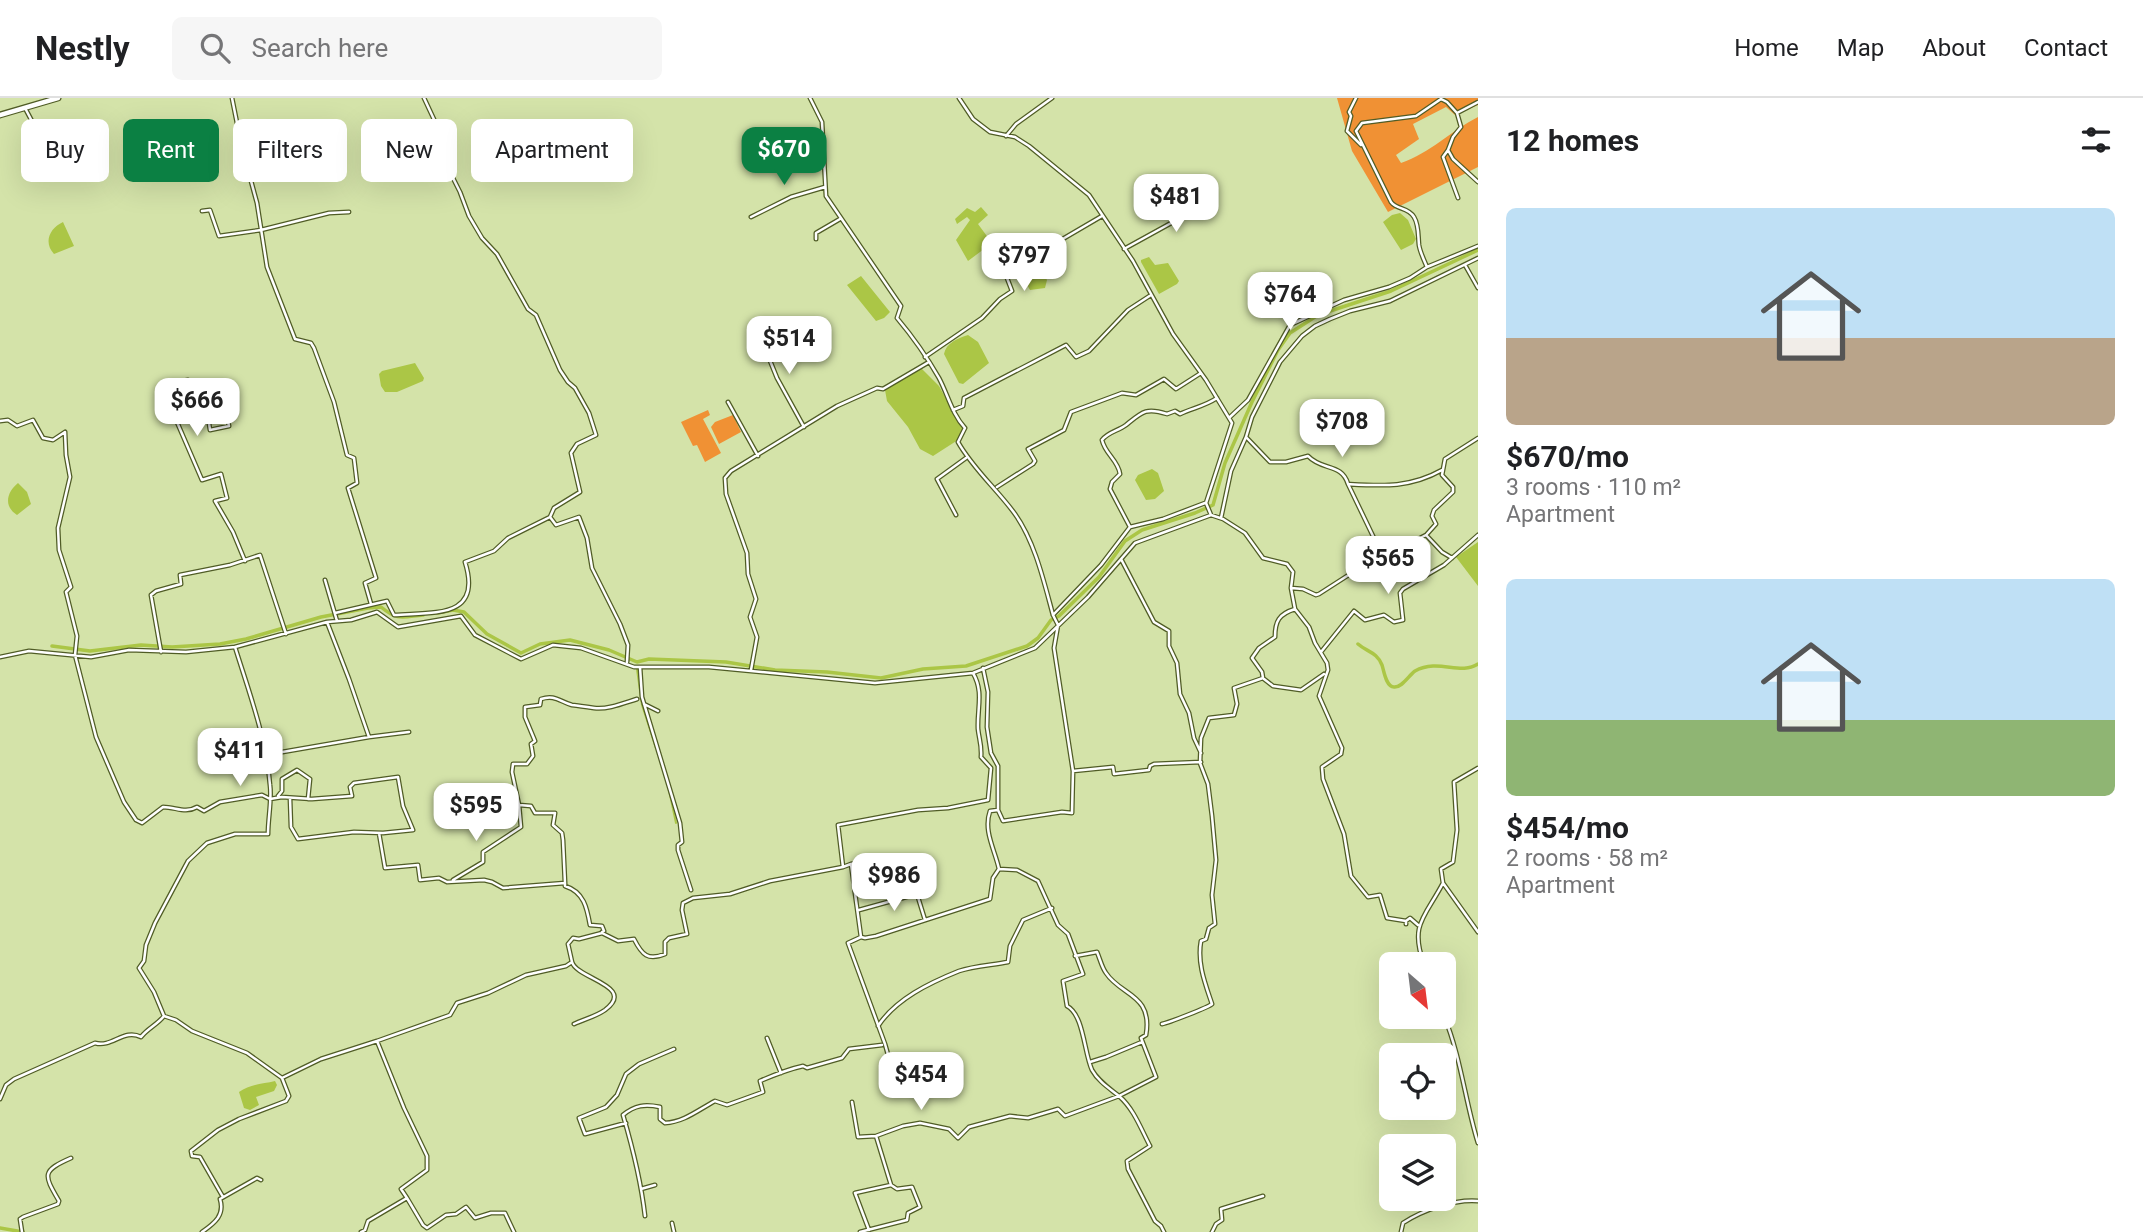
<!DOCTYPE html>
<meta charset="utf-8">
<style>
:root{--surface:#fff;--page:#f6f6f6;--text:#202124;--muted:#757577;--line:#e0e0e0;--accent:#0b8043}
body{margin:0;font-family:Roboto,sans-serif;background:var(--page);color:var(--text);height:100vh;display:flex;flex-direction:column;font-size:26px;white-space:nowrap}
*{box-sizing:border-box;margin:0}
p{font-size:23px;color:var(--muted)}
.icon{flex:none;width:38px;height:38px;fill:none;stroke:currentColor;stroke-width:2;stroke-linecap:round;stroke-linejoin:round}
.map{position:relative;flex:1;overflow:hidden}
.sheet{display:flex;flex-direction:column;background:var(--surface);width:665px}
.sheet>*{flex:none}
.hud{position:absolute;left:21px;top:21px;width:665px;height:63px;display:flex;gap:14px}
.needle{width:46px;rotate:152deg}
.buttons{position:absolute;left:1379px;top:854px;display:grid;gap:14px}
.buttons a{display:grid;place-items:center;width:77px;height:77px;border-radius:10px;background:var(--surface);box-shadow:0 7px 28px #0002;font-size:35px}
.price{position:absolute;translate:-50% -60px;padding:0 16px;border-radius:14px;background:#fff;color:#222;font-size:23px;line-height:46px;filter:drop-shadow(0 2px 4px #0008)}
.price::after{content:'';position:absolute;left:50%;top:42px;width:21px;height:16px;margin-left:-10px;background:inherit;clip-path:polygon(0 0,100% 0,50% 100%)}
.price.active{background:var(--accent);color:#fff}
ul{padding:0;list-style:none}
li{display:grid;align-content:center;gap:14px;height:371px;padding:0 28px}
li span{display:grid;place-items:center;height:217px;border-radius:10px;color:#555}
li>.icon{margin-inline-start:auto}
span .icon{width:126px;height:126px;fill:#fffc;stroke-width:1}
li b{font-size:30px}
h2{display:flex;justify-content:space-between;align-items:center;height:84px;padding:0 28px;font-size:30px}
.chip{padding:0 24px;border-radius:10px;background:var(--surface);box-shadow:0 7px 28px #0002;font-size:24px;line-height:63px}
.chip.active{background:var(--accent);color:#fff}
header{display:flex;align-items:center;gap:42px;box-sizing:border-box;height:98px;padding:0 35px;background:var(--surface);border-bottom:2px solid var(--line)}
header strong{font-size:33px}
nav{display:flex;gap:38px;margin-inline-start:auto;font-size:24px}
.search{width:490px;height:63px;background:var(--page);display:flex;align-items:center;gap:18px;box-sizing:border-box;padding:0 24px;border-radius:10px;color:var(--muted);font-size:26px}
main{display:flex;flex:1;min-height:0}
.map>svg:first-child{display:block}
.green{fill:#f09134}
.water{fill:#abc646}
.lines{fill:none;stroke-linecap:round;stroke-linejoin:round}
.stream{stroke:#abc646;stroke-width:2}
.canal{stroke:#abc646;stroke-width:3.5}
.street-casing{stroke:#505c26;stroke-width:5}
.secondary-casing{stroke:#505c26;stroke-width:7}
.street{stroke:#fff;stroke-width:2.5}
.secondary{stroke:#fff;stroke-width:4.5}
</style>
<header>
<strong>Nestly</strong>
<div class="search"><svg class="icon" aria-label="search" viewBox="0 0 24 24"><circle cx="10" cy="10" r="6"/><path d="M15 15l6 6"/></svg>Search here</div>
<nav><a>Home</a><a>Map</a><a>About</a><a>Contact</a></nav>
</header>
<main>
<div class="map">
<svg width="1478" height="1134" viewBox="0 0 1478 1134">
<rect width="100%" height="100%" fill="#d4e3a9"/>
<path class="green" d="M 1337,0 L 1478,0 L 1478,7 L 1455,17 L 1446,9 L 1413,26 L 1419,41 L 1396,57 L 1401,65 C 1430,55 1451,33 1478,19 L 1478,69 L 1388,114 L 1352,53 Z
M 708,312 L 710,317 L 703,321 L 721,355 L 705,364 L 697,347 L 693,348 L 681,324 Z
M 733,317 L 741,334 L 719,346 L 711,329 L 715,324 Z"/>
<path class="water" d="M 981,109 L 988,117 L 978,126 L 992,145 L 968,163 L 956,142 L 970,122 L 967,119 L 957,126 L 955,121 L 967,110 L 975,114 Z
M 1400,115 L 1408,122 L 1416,141 L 1413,146 L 1401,152 L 1383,124 L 1392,117 Z
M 63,124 L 74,148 L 54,156 C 43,144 50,130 63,124 Z
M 1149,159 L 1155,167 L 1168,165 L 1179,183 L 1177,186 L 1159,196 L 1141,164 L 1141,162 Z
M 1034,160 L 1047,182 L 1045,190 L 1030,192 L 1018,171 Z
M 861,178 L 890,214 L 884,220 L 876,223 L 847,187 Z
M 968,237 L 978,244 L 989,265 L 963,286 L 959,285 L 944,256 C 946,245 958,240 968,237 Z
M 415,265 L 424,280 L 423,283 L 397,294 L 385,294 L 381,288 L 379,276 L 382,273 Z
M 921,270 L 939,288 L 963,332 L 961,340 L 933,358 L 920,351 L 908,329 L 887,303 L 885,292 Z
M 1152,371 L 1158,375 L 1164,393 L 1155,401 L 1146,402 L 1135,382 L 1138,377 Z
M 18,385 L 27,394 L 31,406 L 17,417 C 3,408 7,394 18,385 Z
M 1478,444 L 1478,488 L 1456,459 Z
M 275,983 L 277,987 L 274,993 L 256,999 L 259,1007 L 250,1012 L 244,1010 L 239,994 C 250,986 263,986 275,983 Z"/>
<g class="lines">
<path class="stream" d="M 637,571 L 642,607 L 656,650
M 669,692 L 676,725"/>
<path class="canal" d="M 437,515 L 453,512 L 464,514 L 487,536 L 521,555 L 540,546 L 570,542 L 609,552 L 637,564 L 649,561 L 726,564 L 775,572 L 827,574 L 881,580 L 923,571 L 966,568 L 1027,548 L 1038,540 L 1051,522 L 1059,518 L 1099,479 L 1125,443 L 1142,432 L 1195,415 L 1213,407 L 1225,365 L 1252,304 L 1278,252 L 1290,235 L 1318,217 L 1391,193 L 1478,152
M 1358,546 C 1367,554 1377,554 1382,567 C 1384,573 1386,589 1394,589 C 1402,590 1409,577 1415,573 C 1439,560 1460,578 1478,566
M 52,548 L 90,553 L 141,547 L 172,549 L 220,546 L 246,541 L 321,519 L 368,510 L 381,509 C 398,523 402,519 423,517
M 0,1130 L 23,1134"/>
<defs>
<path id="street" d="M 232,0 L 242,50 L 257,105 L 267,169 L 295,241 L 311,245 L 314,250 L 334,304 L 347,357 L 354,360 L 357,385 L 348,390 L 376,480 L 365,485 L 371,506
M 810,0 L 822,24 L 826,98 L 901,208 L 897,220 C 913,239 927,259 939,280 C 948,297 952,316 965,330 L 958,344 C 973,371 997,391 1015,416 C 1035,444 1044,484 1053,517 L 1058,527 L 1054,550 L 1073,673 L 1072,715 L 1062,714 L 1003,723 L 998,712
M 1356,0 L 1349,14 L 1351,18 L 1347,33 L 1361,47
M 25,10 L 52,61 L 57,66 L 84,62
M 1457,15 L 1461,29 L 1453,39 L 1448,52 L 1453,61 L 1478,84
M 1006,38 L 1016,26 L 1052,0
M 1448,52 L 1443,59 L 1458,100
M 202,113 L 210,112 L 219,138 L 261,132 L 329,115 L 349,114
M 751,119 L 791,99 L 825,89
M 816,141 L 816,135 L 840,121
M 1124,151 L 1193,113 L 1189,102 L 1201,92
M 1465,167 L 1478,190
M 1427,169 C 1424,162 1420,154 1419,147 C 1418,138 1419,127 1414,119 C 1408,109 1397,112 1391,104 L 1356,33 L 1362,25 L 1416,18 L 1441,1 L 1447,4 L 1457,15 L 1478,4
M 758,233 L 777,280 L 804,329
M 925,259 L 982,220 L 1000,201 L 1012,193 L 1007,180 L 1020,166 L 1102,118
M 222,295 L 229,328 L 210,332 L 207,312 L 196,313 L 188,282 L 161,287 L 202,382 L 221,376 L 227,400 L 215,403 L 233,434 L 245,463
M 728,304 L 758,358
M 953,312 L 963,308 L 964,300 L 1066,247 L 1076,259 L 1089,253 L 1128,212 L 1151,197
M 1230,319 L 1248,302 L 1290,227 L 1344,202 L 1389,189 L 1410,180 L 1427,169 L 1478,148
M 0,323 L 8,322 L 17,328 L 33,322 L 43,340 L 53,342 L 65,334 L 66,357 L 70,379 L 58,430 L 59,452 L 71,489 L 66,494 L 77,538 L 75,557 L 96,639 L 124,704 L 136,722 L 142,725 L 163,709 C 176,709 185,716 197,709 L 204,713 L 220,704 L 262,697 L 270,701 L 282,699 L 312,701 L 352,698 L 350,689 L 354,685 L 398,679 L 403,708 L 413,732 L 383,735 L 354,734 L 298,741 L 291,729 L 290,700
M 1246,339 L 1270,364 L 1286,364 L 1308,358 C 1322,373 1342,365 1348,386 C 1383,388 1410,390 1442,372
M 1348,386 L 1384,461
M 997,389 L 1033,366 L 1035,363 L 1028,351 L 1064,332 L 1071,314 L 1122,295 L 1136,297 L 1164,281 L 1176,291 L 1201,275
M 956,417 L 937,381 L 966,360
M 1211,417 L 1223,421 L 1245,435 L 1263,460 L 1287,466 L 1293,474 L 1291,490 L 1295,511 L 1309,529 L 1315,545 L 1327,565 L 1328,572 L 1319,598 L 1342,650 L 1341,656 L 1322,669 L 1323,681 L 1344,736 L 1351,778 L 1368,799 L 1380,797 L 1387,820 L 1406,823
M 550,419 L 556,427 L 579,419 L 587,440 L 592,470 L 620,526 L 628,547 L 627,564
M 1221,420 L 1231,373 L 1246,339 L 1252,319 L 1280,264 L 1302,238 L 1315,228 L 1330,221 L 1350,213 L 1390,203 L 1478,160
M 1130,429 L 1110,391 L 1112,384 L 1120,376 C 1118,362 1105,356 1102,342 C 1108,334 1118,333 1126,327 C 1142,314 1146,309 1167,316 L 1175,313 L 1180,316 C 1193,310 1205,308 1217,300
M 1427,436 L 1436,426 L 1432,418 L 1434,412 L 1453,394 L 1453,389 L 1442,377 L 1445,361 L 1478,340
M 1121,461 L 1154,524 L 1169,533 L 1169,548 L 1177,565 L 1180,596 L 1189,615 L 1194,640 L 1201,655
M 325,482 L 337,523
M 1291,490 L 1303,491 L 1316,497 L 1319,496 L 1347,478 L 1426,437 L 1442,454 L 1452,460
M 335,515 L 387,503 L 394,517 C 434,514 483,521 465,464 L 494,453 L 508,440 L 550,419 L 554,410 L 580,394 L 571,355 L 577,346 L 596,337 L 589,315 L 575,290 L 568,284 L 560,272 L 536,217 L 528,211 L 497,156 L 482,140 L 469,118 L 460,94 L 444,62 L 438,30 L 424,0
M 1053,517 L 1101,467 L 1130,429 L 1163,421 L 1205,405
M 235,549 C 249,594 266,639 270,687 C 272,702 268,720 268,736 L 235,736 L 207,745 L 188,763 L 155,825 L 146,847 L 144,863 L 139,870 L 154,894 L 164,918 L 176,922 L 192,933 L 247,955 L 282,980 L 321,961 L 377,943 L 404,1010 L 427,1058 L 427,1072 L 401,1091 L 407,1100
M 161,554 L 151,497 L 156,493 L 181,486 L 180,477 L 230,467 L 260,457 L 286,536
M 1321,554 L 1354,513 L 1365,522 L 1384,517 L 1394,524 L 1403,522 L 1400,495 L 1403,491 L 1444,467 L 1478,437
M 0,559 L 29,553 L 91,559 L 129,552 L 186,554 L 235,549 L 327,524 L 351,522 L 377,514 L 398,529 L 461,518 L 475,537 L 521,561 L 553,547 L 581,550 L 634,569 L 709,569 L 875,585 L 973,575 L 1035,550 L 1088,499 L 1135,445 L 1211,417 L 1206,405 L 1232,325 L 1206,282 L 1173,236 L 1133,163 L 1089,97 L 1029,48 L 1015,39 L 990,34 L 973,21 L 959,0
M 640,569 L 642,599 L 680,725 L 682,744 L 678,747 L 678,752 L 691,792
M 983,570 L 988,594 L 987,629 L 991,655 L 998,668 L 998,712 L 990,713 C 983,733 995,752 999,771 L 1017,772 L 1038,783 L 1058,827 L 1068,836 L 1083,876 L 1063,883 L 1067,908 C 1084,917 1084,955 1092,972 C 1098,983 1109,990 1119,998 C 1134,1011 1141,1031 1150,1048 L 1127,1063 L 1128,1071 L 1155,1123 L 1161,1128 L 1164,1134
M 751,572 L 757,539 L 750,519 L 756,501 L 748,476 L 747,455 L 726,396 L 725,380 L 731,373 L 837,308 L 877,290 L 883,291 L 929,264
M 1264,581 L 1273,588 L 1301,592 L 1324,576
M 644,606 L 658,613
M 369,639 L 409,634
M 265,657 L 369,639 L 349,581 L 327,524
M 1073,673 L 1113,669 L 1114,676 L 1149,672 L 1150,668 L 1154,666 L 1201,664
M 278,698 L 282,693 L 282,681 L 297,672 L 310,681 L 308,701
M 379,735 L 385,770 L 418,767 L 420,782 L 439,780 L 447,784 L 484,782 L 492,784 L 503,790 L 565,785 L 565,788 C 584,794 587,810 590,827 L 602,828 L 604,833 L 602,834
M 851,766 L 896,758
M 843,769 L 851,766 L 861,839 L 848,845 L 885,946 L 896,985
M 453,782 L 483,764 L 483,754 L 521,729 L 519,707
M 565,785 L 563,742 L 562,735 L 553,727 L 555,715 L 535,715 L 531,708 L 519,707 L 512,674 L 513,666 L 527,666 L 533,658 L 531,646 L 535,643 L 525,619 L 525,609 L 540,607 L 541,601 C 555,596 560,604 572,607 C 580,608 587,609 594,610 C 607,612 624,605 637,601
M 1443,785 L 1478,834
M 859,812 L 917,796 L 925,822
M 1406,826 L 1406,823 L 1410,820 L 1418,827
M 861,839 L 865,840 L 876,838 L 990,801 L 993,780 L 999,771
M 572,864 C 577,881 637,888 605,912 C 595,919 584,921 574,926
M 1424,866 C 1409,826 1426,818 1443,785 L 1441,771 L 1453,764 L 1457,732 L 1454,684 L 1478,670
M 1444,918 C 1461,959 1465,1003 1478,1045
M 1162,926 C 1168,925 1209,909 1212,906 C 1205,885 1197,865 1201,843 L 1206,841 L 1209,830 L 1215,826 L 1212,797 L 1216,762 L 1212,718 L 1208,686 L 1200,665 L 1201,640 L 1209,620 L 1234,617 L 1237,606 L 1234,590 L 1263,580 L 1262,574 L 1252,560 L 1259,550 L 1275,539 C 1275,523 1279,516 1295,511
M 878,928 C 896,901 929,885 959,873 C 974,868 993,867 1008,864 L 1010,848 L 1023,822 L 1052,810
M 767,940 L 781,975
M 377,943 L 450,917 L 457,905 L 488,895 L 526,877 L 566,868 L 572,864 L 568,846 L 573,840 L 579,841 L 602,835 L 618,843 L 634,841 C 642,857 648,863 665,856 L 665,844 L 669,840 L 687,836 L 682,812 L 683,805 L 693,800 L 730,796 L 770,783 L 843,769 L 838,727 L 918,712 L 948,710 L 988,702 L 991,670 L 981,659 C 982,647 979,641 978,631 C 977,610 984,594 973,575
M 1090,964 L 1106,959 L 1142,944
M 0,1001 L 6,987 L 14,981 L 95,945 C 112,950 124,930 141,939 C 148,930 157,927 164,918
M 852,1004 L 858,1039 L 876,1038
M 626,1025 L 585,1036 L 579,1020 L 606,1009 L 617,997 L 626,976 L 639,966 L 674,951
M 641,1091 L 655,1087
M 223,1099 L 200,1059 L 192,1058 L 191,1053 L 218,1032 L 239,1021 L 286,1003 L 289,998 L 282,980
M 645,1118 C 641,1083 633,1051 623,1017 C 635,1007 645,1006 660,1009 L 660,1021 L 665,1025 C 684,1024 698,1012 715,1003 L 727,1007 L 763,994 L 760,983 C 774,977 789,971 803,968 L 807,970 L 842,960 L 849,951 L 882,947
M 672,1125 L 674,1134
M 869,1132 L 855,1095 L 891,1087
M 22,1134 L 20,1121 L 23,1119 L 58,1106 L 59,1103 C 44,1077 41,1073 71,1060
M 202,1134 C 215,1125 225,1117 220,1101 L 257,1080 L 261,1082
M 361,1134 L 365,1132 L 368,1123 L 407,1100 L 423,1127 L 427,1130 L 446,1117 L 456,1116 L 466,1109 L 475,1120 L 491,1115 L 505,1115 L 514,1134
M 860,1134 L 907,1122 L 908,1115 L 920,1109 L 912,1089 L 897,1091 L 891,1087 L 876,1038 L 903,1028 L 920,1025 L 949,1031 L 958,1040 L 969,1029 L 1010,1018 L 1028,1020 L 1058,1011 L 1065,1018 L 1119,998 L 1156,979 L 1141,940 L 1146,937 C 1153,896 1121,898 1106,875 C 1102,870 1100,861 1097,854 L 1075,858
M 1212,1134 L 1216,1126 L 1222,1122 L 1221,1111 L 1263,1098
M 1401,1134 L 1403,1125 C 1423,1112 1454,1101 1478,1103"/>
<path id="secondary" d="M 0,17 L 58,0"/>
</defs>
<use href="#street" class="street-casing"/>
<use href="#secondary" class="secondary-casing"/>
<use href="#street" class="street"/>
<use href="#secondary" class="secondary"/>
</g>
</svg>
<div class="buttons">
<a><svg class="needle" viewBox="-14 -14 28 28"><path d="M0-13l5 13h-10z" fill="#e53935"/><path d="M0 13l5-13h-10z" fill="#757577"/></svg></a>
<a><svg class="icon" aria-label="locate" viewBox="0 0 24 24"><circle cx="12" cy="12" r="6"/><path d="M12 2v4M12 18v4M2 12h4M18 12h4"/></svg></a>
<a><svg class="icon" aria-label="layers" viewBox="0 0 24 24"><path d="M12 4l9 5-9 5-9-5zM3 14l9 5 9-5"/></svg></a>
</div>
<b class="price active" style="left:784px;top:89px">$670</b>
<b class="price" style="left:1176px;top:136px">$481</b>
<b class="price" style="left:1024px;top:195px">$797</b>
<b class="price" style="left:1290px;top:234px">$764</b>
<b class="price" style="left:789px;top:278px">$514</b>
<b class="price" style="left:197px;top:340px">$666</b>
<b class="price" style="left:1342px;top:361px">$708</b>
<b class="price" style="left:1388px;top:498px">$565</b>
<b class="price" style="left:240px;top:690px">$411</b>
<b class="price" style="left:476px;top:745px">$595</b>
<b class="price" style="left:894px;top:815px">$986</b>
<b class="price" style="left:921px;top:1014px">$454</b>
<div class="hud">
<a class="chip">Buy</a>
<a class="chip active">Rent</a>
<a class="chip">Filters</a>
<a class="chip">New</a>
<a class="chip">Apartment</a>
</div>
</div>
<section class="sheet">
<h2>12 homes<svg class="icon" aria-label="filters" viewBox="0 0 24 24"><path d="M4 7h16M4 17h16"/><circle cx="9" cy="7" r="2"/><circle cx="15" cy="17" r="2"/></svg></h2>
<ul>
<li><span style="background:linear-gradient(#bfe0f5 60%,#b9a48a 0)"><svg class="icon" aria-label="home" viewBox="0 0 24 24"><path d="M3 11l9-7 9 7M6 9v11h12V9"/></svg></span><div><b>$670/mo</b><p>3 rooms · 110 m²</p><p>Apartment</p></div></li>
<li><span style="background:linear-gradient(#bfe0f5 65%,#8fb573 0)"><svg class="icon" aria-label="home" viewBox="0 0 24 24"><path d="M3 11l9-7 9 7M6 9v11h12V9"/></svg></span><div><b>$454/mo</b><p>2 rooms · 58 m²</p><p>Apartment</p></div></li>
</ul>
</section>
</main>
